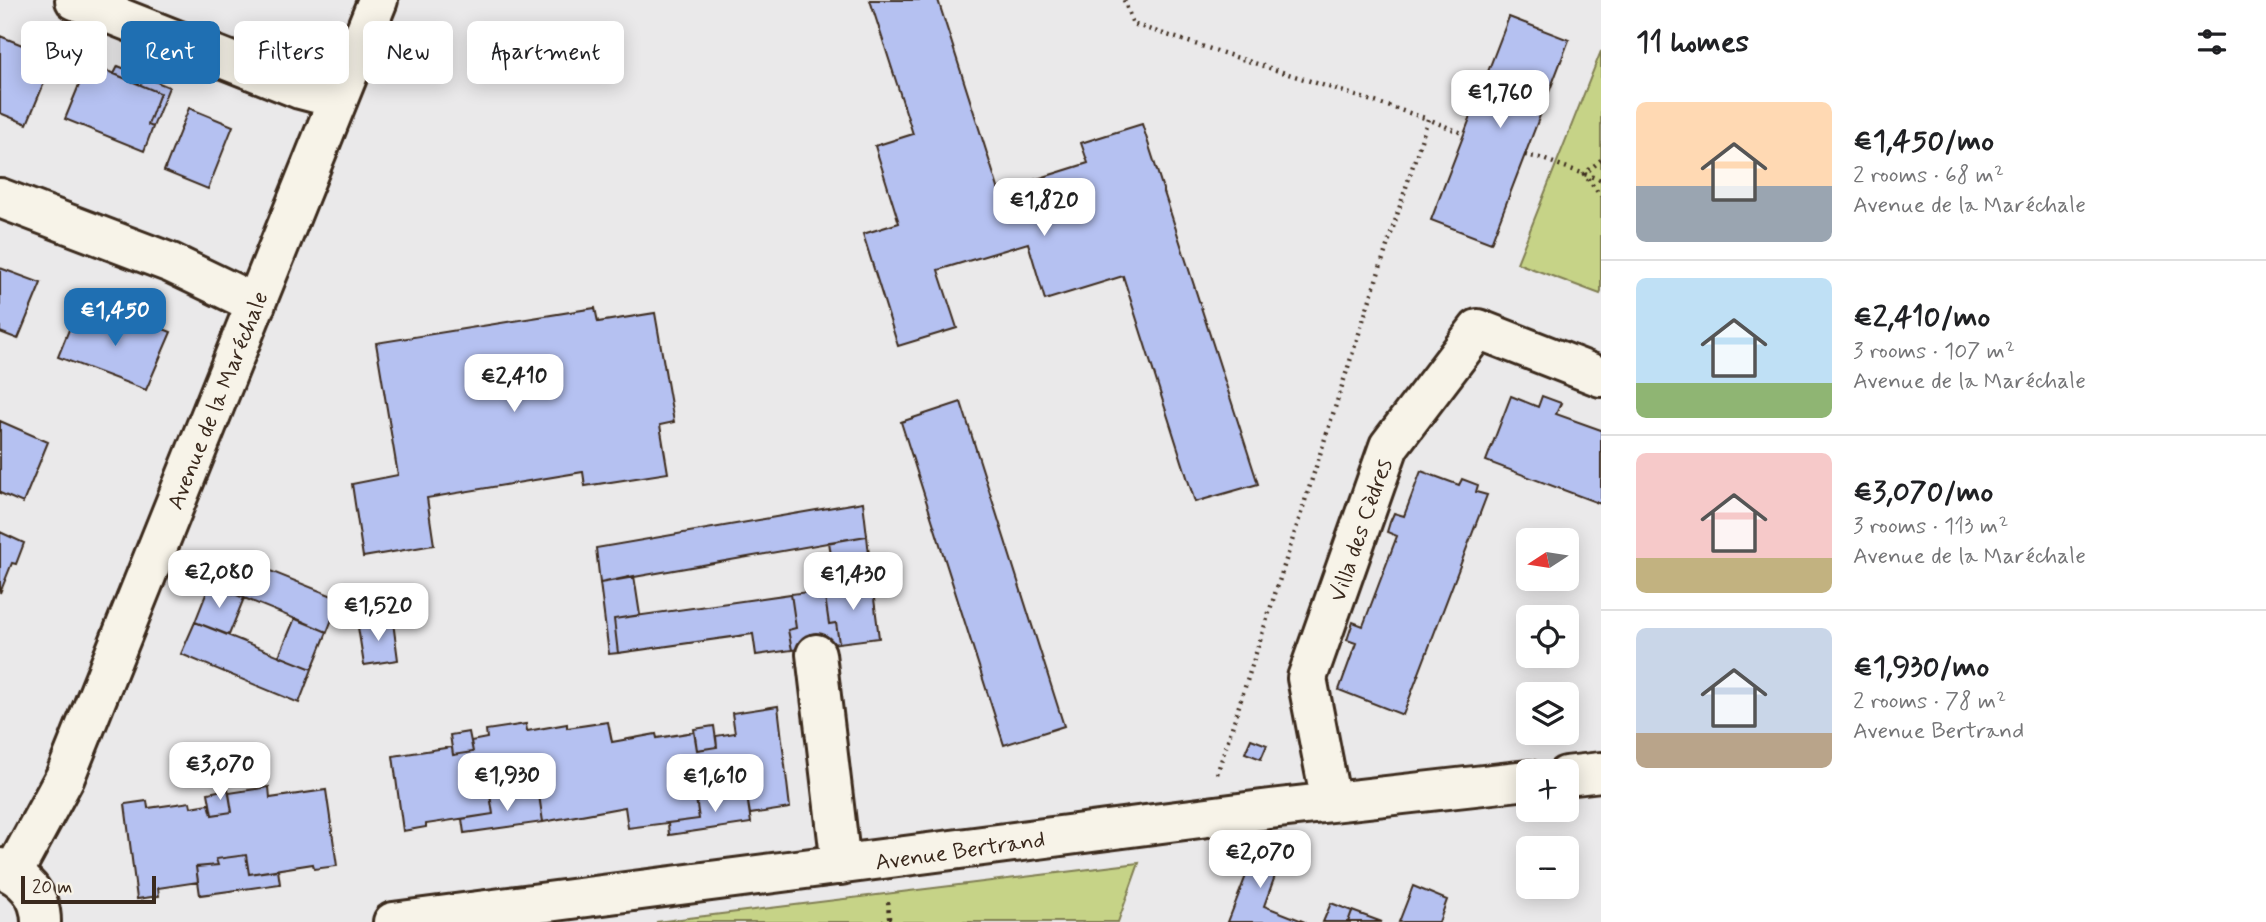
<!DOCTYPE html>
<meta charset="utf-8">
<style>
:root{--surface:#fff;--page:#f2f2f2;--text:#202124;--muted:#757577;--line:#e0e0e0;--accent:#1f6fb2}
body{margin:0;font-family:Mynerve,sans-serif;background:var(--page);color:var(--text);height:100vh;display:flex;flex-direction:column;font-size:26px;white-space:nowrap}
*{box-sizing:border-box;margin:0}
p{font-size:23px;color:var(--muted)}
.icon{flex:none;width:38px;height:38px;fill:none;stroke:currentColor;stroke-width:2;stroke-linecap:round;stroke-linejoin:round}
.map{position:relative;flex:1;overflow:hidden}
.drawer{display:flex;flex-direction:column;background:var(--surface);width:665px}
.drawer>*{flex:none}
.banner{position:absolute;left:21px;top:21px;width:665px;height:63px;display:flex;gap:14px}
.needle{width:46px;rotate:258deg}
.fabs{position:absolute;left:1516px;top:528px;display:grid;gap:14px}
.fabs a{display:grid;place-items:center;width:63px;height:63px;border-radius:10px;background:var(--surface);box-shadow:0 4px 18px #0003;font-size:35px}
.scale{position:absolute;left:21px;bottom:18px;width:135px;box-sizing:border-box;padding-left:7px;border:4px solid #3b2a1e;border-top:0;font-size:19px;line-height:24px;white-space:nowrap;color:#3b2a1e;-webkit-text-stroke:5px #f7f3e8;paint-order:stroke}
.price{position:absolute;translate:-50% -60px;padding:0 16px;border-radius:14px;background:#fff;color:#222;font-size:23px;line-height:46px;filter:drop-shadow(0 2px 4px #0008)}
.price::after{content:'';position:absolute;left:50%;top:42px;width:21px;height:16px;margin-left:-10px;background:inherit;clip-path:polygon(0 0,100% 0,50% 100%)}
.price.active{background:var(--accent);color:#fff}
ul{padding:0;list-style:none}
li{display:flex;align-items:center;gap:21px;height:175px;padding:0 35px}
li+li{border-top:2px solid var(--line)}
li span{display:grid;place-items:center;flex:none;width:196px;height:140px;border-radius:10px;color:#555}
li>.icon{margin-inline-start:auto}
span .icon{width:84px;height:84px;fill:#fffc;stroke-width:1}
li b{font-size:30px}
h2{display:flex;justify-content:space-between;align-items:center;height:84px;padding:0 35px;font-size:30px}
.pill{padding:0 24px;border-radius:10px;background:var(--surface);box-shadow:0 4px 18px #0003;font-size:24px;line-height:63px}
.pill.active{background:var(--accent);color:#fff}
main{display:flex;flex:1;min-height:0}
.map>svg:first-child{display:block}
.green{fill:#c6d387;stroke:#807e52;stroke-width:2}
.building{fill:#b5c1f1;stroke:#3b2a1e;stroke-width:2}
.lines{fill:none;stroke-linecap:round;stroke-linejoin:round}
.minor-casing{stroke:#3b2a1e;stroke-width:44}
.path{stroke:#3b2a1e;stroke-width:4.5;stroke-dasharray:2 5;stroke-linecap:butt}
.minor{stroke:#f7f3e8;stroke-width:38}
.labels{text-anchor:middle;stroke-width:7;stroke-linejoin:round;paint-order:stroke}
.street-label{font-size:23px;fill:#3b2a1e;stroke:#f7f3e8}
</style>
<main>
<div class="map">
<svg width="1601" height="922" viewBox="0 0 1601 922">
<rect width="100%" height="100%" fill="#eae9ea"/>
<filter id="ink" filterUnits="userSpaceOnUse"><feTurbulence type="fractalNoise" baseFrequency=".0143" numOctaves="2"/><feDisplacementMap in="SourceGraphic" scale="14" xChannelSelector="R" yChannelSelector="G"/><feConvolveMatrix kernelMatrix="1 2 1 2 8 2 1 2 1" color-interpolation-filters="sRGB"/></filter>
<g filter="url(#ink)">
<path class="green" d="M 1601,51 L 1601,292 L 1600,294 L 1517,263 Z
M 1139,863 L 1118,922 L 656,922 Z"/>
<path class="building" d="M 870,0 L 938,0 L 999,191 L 1088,163 L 1081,143 L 1142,124 L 1258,484 L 1195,502 L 1123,276 L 1045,300 L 1028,243 L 938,270 L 957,328 L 898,346 L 863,234 L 899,223 L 875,146 L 913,134 Z
M 1509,17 L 1569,40 L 1491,243 L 1431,220 Z
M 0,36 L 47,55 L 44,61 L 52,64 L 27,124 L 0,113 Z
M 88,63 L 160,93 L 148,125 L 153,127 L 144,151 L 65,119 Z
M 118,66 L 169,87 L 153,127 L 148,125 L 160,93 L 114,74 Z
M 189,108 L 233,126 L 208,189 L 164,171 Z
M 0,268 L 41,283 L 18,339 L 0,332 Z
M 82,298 L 136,318 L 131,331 L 77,310 Z
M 595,308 L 598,322 L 655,313 L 674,422 L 660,425 L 668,473 L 585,486 L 583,472 L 427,498 L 434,545 L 363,557 L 352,484 L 398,475 L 376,343 Z
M 77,310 L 131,331 L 136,318 L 171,332 L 146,390 L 58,357 Z
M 1511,396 L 1538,407 L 1542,396 L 1561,403 L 1556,414 L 1601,430 L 1601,504 L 1486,461 Z
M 961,402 L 1064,726 L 1004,745 L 901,422 Z
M 0,421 L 48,442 L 23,503 L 0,493 Z
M 1421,471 L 1459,485 L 1462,479 L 1478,485 L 1476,492 L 1487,495 L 1403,715 L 1339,690 L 1356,643 L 1347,640 L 1353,622 L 1363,626 L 1397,536 L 1387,532 L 1390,522 L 1394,513 L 1404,516 Z
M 863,502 L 867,536 L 600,583 L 596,548 Z
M 0,532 L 24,543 L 16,564 L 12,563 L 0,593 Z
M 867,536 L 872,583 L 836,588 L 829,542 Z
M 223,552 L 340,599 L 327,632 L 210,584 Z
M 634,576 L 640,615 L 614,619 L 618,653 L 609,654 L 600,583 Z
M 872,583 L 879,638 L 839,643 L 836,623 L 829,624 L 824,590 Z
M 210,584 L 244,598 L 229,635 L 195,622 Z
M 824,590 L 829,624 L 836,623 L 839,643 L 792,650 L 788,630 L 796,628 L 791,594 Z
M 791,594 L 796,628 L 788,630 L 792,650 L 756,655 L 753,634 L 618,653 L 614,619 Z
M 295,618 L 327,632 L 312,669 L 279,656 Z
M 195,622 L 312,669 L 299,703 L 181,654 Z
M 393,622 L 398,660 L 364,665 L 358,627 Z
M 778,706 L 790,808 L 750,814 L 747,796 L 727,799 L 726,793 L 696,798 L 699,819 L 628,828 L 625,807 L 543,822 L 539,795 L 520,797 L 519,791 L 490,795 L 493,814 L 426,824 L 426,827 L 403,831 L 393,756 L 452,747 L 453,755 L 473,752 L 471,741 L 487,738 L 486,730 L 526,724 L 527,731 L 567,724 L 567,728 L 608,722 L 612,742 L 656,734 L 657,738 L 694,732 L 697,750 L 717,747 L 716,736 L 735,733 L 732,713 Z
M 714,726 L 717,747 L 697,750 L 694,729 Z
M 469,732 L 473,752 L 453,755 L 450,735 Z
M 1251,739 L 1267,745 L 1261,759 L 1245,753 Z
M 269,787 L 270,798 L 326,790 L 337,866 L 314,869 L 313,864 L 249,874 L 246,855 L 216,859 L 218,865 L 196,867 L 198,882 L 158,888 L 159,896 L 137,899 L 125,804 L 147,801 L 148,808 L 190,802 L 191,807 L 209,804 L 212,815 L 232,812 L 229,793 Z
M 228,789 L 232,812 L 212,815 L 208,793 Z
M 519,791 L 520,797 L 539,795 L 543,822 L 464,833 L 462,819 L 493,814 L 490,795 Z
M 726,793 L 727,799 L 747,796 L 751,823 L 669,835 L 668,823 L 699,819 L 696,798 Z
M 1286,846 L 1264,906 L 1305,922 L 1228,922 L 1256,850 Z
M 246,855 L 249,874 L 278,870 L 280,884 L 200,895 L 196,867 L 218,865 L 216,859 Z
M 1413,886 L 1447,900 L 1439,922 L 1399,922 Z
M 1331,903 L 1352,911 L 1348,922 L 1323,922 Z
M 1352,911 L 1382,922 L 1348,922 Z"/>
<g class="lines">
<defs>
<path id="minor" d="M 75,0 L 300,89 L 338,99
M 0,198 L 171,263 L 256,304
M 816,654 L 841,865
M 1566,776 L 1601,772
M 1331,802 L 1307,678 L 1389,446 L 1478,329 L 1601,377
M 0,868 C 23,877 41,895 41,922
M 13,873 L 65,777 L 378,0
M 393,922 L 1270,809 L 1528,780"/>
</defs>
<use href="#minor" class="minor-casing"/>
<path class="path" d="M 1124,0 L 1133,24 L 1428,119
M 1525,155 L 1540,158 L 1601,180
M 1601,160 L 1584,174 L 1601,196
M 1217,774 L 1428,119 L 1464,134
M 883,922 L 889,918 L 888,899"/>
<use href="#minor" class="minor"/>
</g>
</g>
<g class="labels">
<g class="street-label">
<text transform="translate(217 400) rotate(-68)" y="8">Avenue de la Maréchale</text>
<text transform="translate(1360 530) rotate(-71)" y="8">Villa des Cèdres</text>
<text transform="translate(960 850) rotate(-8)" y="8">Avenue Bertrand</text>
</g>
</g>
</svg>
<div class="fabs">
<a><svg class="needle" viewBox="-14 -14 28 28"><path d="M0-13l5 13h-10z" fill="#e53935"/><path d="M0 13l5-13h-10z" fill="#757577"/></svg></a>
<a><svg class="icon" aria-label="locate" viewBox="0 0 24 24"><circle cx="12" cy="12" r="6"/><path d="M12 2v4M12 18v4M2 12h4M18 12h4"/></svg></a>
<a><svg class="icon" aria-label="layers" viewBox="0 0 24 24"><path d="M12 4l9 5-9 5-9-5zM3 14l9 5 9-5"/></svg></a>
<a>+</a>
<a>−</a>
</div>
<div class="scale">20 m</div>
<b class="price" style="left:1500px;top:130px">€1,760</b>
<b class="price" style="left:1044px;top:238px">€1,820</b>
<b class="price active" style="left:115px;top:348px">€1,450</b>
<b class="price" style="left:514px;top:414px">€2,410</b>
<b class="price" style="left:219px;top:610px">€2,080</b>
<b class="price" style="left:853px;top:612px">€1,430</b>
<b class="price" style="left:378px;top:643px">€1,520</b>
<b class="price" style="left:220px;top:802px">€3,070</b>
<b class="price" style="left:507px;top:813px">€1,930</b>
<b class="price" style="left:715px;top:814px">€1,610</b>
<b class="price" style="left:1260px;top:890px">€2,070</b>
<div class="banner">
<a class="pill">Buy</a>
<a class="pill active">Rent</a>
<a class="pill">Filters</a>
<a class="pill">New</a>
<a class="pill">Apartment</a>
</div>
</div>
<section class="drawer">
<h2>11 homes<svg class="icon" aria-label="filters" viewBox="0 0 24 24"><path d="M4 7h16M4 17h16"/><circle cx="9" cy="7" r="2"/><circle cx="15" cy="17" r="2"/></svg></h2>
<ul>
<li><span style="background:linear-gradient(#ffd9b3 60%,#9aa5b1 0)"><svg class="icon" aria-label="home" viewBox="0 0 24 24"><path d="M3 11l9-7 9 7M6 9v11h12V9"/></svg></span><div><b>€1,450/mo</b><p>2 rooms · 68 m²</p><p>Avenue de la Maréchale</p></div></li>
<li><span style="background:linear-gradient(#bfe0f5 75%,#8fb573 0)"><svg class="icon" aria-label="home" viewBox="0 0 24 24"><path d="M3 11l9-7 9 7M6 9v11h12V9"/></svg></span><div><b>€2,410/mo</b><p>3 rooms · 107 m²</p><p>Avenue de la Maréchale</p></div></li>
<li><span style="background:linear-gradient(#f6c9c9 75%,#c2b280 0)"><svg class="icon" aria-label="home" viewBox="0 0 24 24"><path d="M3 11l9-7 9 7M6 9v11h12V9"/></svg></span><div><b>€3,070/mo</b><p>3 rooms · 113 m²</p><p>Avenue de la Maréchale</p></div></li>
<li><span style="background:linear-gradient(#c9d6e8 75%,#b9a48a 0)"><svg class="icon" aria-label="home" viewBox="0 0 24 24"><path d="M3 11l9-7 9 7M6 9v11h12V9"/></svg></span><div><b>€1,930/mo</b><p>2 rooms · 78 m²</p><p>Avenue Bertrand</p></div></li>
</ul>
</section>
</main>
